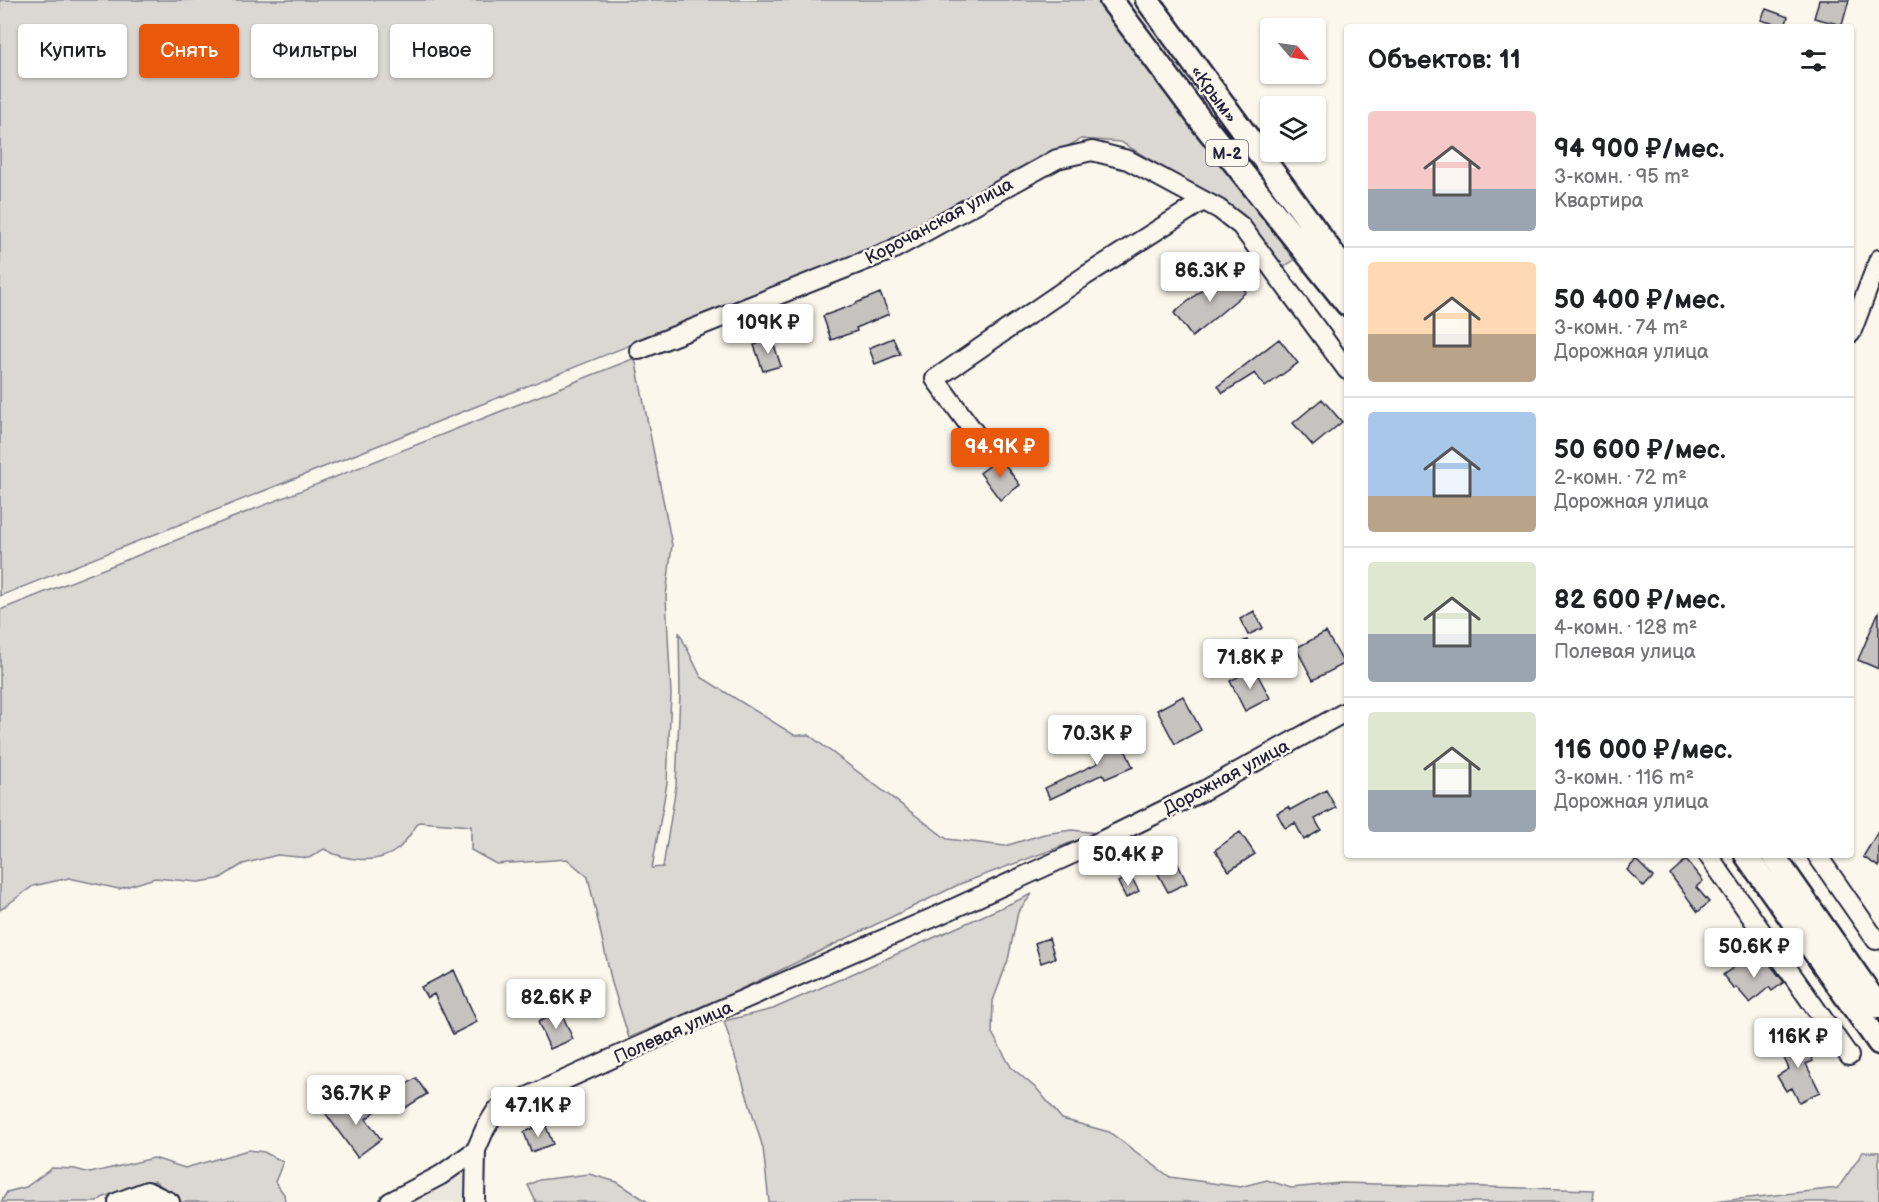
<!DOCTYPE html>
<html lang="ru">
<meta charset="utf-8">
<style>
:root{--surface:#fff;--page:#f2f2f2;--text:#202124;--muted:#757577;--line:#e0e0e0;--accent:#ea580c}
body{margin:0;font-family:"Balsamiq Sans",sans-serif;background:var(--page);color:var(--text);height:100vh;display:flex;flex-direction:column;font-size:22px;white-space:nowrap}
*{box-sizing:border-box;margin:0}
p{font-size:20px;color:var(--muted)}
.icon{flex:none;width:33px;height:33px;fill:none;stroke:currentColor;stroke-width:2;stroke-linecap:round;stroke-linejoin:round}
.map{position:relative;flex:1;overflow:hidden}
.sheet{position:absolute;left:1344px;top:24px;width:510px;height:834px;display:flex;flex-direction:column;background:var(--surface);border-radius:6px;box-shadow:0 2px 4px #0004}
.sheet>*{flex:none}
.banner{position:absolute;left:18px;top:24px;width:570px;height:54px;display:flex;gap:12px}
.needle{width:39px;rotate:119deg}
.controls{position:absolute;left:1260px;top:18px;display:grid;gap:12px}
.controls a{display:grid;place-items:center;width:66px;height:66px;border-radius:6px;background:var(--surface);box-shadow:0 2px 4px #0004;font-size:30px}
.price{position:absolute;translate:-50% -51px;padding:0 14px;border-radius:6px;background:#fff;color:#222;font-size:20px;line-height:39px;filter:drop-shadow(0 2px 3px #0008)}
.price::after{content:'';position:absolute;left:50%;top:36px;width:18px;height:14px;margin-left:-9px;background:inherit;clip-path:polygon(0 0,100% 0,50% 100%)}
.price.active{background:var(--accent);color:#fff}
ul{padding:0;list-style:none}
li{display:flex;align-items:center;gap:18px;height:150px;padding:0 24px}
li+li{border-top:2px solid var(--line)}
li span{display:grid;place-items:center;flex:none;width:168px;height:120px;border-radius:6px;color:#555}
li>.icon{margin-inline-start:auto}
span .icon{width:72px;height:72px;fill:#fffc;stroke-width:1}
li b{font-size:26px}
h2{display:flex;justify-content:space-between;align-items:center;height:72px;padding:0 24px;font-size:26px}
.pill{padding:0 21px;border-radius:6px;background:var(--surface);box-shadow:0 2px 4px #0004;font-size:21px;line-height:54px}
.pill.active{background:var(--accent);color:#fff}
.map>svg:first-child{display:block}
.built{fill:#ebe7df}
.green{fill:#dbd8d3;stroke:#7e7d87;stroke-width:1.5}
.building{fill:#c6c2c0;stroke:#22223b;stroke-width:1.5}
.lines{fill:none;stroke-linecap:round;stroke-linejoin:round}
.minor-casing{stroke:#22223b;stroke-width:22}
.major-casing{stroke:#22223b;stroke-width:27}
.minor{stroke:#fbf7ec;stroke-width:18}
.major{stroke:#fbf7ec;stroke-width:22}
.labels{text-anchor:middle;stroke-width:5;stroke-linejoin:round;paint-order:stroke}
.shield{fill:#fbf7ec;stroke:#636270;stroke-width:1.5}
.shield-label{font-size:16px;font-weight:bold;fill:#22223b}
.street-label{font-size:18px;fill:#22223b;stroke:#fbf7ec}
</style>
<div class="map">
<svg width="1879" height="1202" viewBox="0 0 1879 1202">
<rect width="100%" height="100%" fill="#fbf7ec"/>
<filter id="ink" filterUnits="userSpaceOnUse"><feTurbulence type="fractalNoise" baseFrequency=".0167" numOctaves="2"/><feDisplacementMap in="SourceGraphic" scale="12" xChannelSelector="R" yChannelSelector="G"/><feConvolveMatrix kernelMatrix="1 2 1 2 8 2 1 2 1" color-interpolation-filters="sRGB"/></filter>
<g filter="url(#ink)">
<path class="built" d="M 453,1172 L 467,1176 L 468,1202 L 397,1202 Z"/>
<path class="green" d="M 0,0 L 1106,0 L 1294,260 L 1284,267 L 1256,231 L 1180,178 L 1121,142 L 1081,139 L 889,242 L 0,596 Z
M 635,358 L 672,545 L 666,596 L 671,694 L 667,783 L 652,868 L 663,867 L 676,786 L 680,694 L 679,632 L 701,677 L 794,735 L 809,735 L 947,839 L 1005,846 L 1044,834 L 1072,830 L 1097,833 L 960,884 L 739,990 L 629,1038 L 612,983 L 588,877 L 567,859 L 496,864 L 471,850 L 471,826 L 419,822 C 413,830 406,842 398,849 C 378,865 345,861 324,849 L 309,858 L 277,855 L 243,864 L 219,879 L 198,882 L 155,878 L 119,889 L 69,878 L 33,886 L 0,910 L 0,610 Z
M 1032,894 L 1018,912 L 1008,960 L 993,1001 L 992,1033 L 1011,1067 L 1038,1090 L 1062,1119 L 1109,1132 L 1170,1177 L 1240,1187 L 1267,1180 L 1291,1188 L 1341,1183 L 1594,1190 L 1593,1202 L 769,1202 L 763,1148 L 724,1021 L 773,1009 Z
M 248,1150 L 264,1152 L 283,1162 L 275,1182 L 284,1194 L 285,1202 L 179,1202 L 155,1181 L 137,1184 L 102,1198 L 97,1202 L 1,1202 L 7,1192 L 26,1187 L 52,1168 L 75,1169 L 90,1173 L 154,1158 L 185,1168 Z
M 1863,1152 L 1879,1152 L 1879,1202 L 1713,1202 L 1838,1188 Z
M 589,1174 L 617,1182 L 648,1202 L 536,1202 L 528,1185 L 539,1180 Z"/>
<path class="building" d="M 1819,0 L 1849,0 L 1842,25 L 1814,18 Z
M 1766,9 L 1788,17 L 1785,27 L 1761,20 Z
M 1227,269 L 1246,292 L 1192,337 L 1174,313 Z
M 880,293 L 889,314 L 856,328 L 857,331 L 831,340 L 823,316 L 856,304 L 856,303 Z
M 893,338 L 900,354 L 875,364 L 869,348 Z
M 772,339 L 781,366 L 763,371 L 754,345 Z
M 1279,339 L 1298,363 L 1265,387 L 1255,373 L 1223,393 L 1218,386 Z
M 1322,399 L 1342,422 L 1313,446 L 1293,423 Z
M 1000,458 L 1020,485 L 1000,500 L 980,473 Z
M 1254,611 L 1263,628 L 1248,635 L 1240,619 Z
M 1879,611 L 1879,669 L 1858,660 Z
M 1326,632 L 1344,664 L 1313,680 L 1296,648 Z
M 1247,640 L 1253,654 L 1239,660 L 1233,646 Z
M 1254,668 L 1270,698 L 1245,711 L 1230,681 Z
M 1183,696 L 1201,730 L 1175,744 L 1157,710 Z
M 1118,734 L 1133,767 L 1105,779 L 1103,774 L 1050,799 L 1045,788 L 1098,763 L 1091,747 Z
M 1326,790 L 1336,808 L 1315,819 L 1321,830 L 1304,840 L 1295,823 L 1285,828 L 1277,813 L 1288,807 L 1290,810 Z
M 1879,830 L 1879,867 L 1863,857 Z
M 1240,832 L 1255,854 L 1229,871 L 1215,850 Z
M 1176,860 L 1187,883 L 1168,892 L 1156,870 Z
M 1636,860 L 1653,877 L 1644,887 L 1627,870 Z
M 1686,860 L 1703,881 L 1696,887 L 1709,902 L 1698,912 L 1670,874 Z
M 1130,875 L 1139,891 L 1126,898 L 1118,882 Z
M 1049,938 L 1055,958 L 1041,963 L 1035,943 Z
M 1764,957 L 1784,982 L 1772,991 L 1769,987 L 1750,1003 L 1736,987 L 1734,989 L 1723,975 L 1744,960 L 1750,968 Z
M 454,970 L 477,1022 L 453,1034 L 434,994 L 427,998 L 421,987 Z
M 561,1012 L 573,1039 L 550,1049 L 538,1022 Z
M 1800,1034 L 1813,1061 L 1806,1064 L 1820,1092 L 1799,1102 L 1792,1088 L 1786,1091 L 1777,1076 L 1789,1069 L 1778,1045 Z
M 416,1078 L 427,1094 L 405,1108 L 395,1092 Z
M 367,1097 L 377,1110 L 366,1119 L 381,1139 L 357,1157 L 326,1114 L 340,1104 L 347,1113 Z
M 570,1100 L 575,1112 L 549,1121 L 545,1110 Z
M 545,1124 L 553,1144 L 531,1152 L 524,1132 Z"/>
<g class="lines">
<defs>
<path id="minor" d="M 1851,333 L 1879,259
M 639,350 L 892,250 L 1057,159 L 1092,151 L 1128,160 L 1219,209 L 1241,226 L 1347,370
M 977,436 L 935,379 L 1085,276 L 1203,201
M 1708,855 L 1849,1056
M 1817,855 L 1876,940
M 118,1202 L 147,1191 L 170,1202
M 390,1202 L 441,1175 L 476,1150
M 475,1202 L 476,1150 L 485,1129 L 496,1111 L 717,1011 L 939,915 L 1103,840 L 1203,791 L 1347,711"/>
<path id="major" d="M 1111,0 L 1202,122 L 1347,304
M 1147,0 L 1347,273
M 1746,855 L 1879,1043
M 1773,855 L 1879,1007"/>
</defs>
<use href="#minor" class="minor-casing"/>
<use href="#major" class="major-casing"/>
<use href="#minor" class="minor"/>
<use href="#major" class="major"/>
</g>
</g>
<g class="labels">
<rect class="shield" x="1206" y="140" width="42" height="26" rx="4.5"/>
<g class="shield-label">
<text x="1227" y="159">М-2</text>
</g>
<g class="street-label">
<text transform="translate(1214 94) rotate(54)" y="6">«Крым»</text>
<text transform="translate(939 221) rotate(-28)" y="6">Корочанская улица</text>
<text transform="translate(1226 777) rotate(-28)" y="6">Дорожная улица</text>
<text transform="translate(673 1032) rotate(-24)" y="6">Полевая улица</text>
</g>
</g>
</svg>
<div class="controls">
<a><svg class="needle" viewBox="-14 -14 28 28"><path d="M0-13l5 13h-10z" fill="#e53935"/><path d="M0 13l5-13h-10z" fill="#757577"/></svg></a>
<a><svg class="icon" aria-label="layers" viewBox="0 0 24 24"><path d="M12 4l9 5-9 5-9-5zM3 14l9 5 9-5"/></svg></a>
</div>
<b class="price" style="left:1210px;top:303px">86.3K ₽</b>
<b class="price" style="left:768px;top:355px">109K ₽</b>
<b class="price active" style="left:1000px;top:479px">94.9K ₽</b>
<b class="price" style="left:1250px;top:690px">71.8K ₽</b>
<b class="price" style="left:1097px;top:766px">70.3K ₽</b>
<b class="price" style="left:1128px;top:887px">50.4K ₽</b>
<b class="price" style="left:1754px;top:979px">50.6K ₽</b>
<b class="price" style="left:556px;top:1030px">82.6K ₽</b>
<b class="price" style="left:1798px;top:1069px">116K ₽</b>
<b class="price" style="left:356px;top:1126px">36.7K ₽</b>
<b class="price" style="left:538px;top:1138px">47.1K ₽</b>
<div class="banner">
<a class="pill">Купить</a>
<a class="pill active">Снять</a>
<a class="pill">Фильтры</a>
<a class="pill">Новое</a>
</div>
<section class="sheet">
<h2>Объектов: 11<svg class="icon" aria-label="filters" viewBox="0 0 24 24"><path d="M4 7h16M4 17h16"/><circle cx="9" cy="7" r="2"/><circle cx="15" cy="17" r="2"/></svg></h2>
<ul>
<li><span style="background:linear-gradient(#f6c9c9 65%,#9aa5b1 0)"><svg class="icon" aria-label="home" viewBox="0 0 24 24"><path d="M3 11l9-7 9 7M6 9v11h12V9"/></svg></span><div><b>94 900 ₽/мес.</b><p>3-комн. · 95 m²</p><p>Квартира</p></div></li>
<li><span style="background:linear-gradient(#ffd9b3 60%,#b9a48a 0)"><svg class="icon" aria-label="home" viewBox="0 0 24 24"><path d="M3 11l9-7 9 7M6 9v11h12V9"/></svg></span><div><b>50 400 ₽/мес.</b><p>3-комн. · 74 m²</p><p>Дорожная улица</p></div></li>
<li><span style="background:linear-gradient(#a9c7e8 70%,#b9a48a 0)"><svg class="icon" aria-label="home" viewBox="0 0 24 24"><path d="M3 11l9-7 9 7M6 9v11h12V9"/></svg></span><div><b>50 600 ₽/мес.</b><p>2-комн. · 72 m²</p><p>Дорожная улица</p></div></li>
<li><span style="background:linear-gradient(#dfe7d0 60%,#9aa5b1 0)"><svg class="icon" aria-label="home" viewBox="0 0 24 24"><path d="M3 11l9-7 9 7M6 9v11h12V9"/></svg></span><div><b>82 600 ₽/мес.</b><p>4-комн. · 128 m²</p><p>Полевая улица</p></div></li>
<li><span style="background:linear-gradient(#dfe7d0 65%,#9aa5b1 0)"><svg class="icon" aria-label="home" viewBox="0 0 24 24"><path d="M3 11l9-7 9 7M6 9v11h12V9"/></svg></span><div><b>116 000 ₽/мес.</b><p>3-комн. · 116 m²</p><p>Дорожная улица</p></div></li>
</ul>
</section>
</div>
